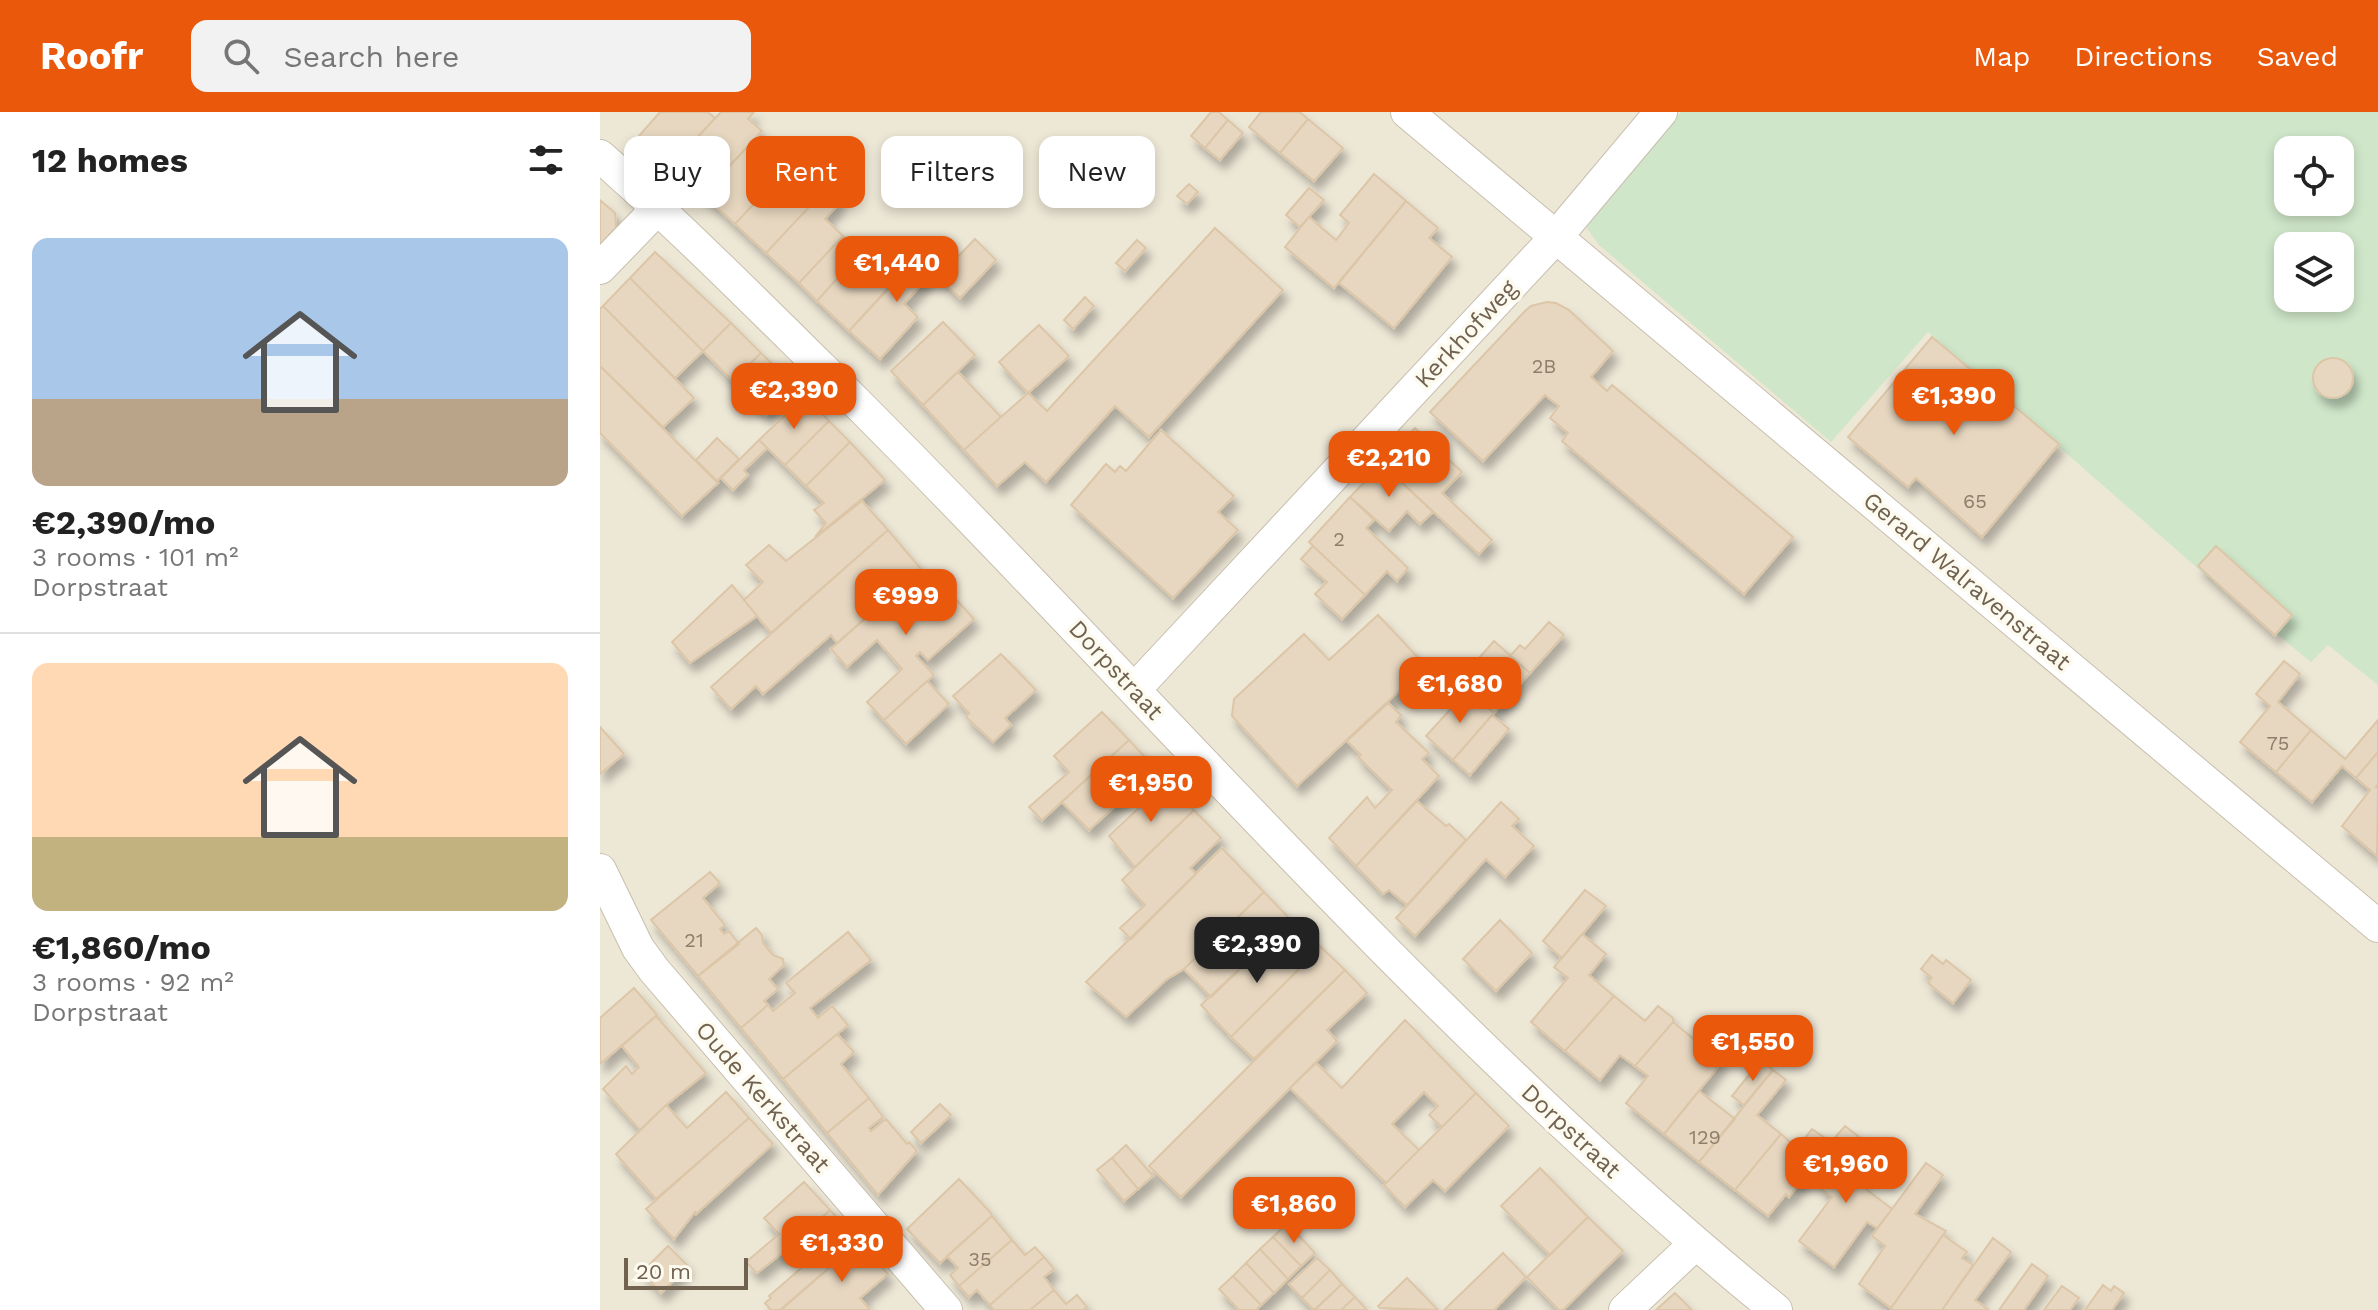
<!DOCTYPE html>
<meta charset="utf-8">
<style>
:root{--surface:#fff;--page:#f2f2f2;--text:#222;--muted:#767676;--line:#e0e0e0;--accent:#ea580c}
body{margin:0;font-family:"Work Sans",sans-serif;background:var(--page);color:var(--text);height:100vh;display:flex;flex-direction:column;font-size:30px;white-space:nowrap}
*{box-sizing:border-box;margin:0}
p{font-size:26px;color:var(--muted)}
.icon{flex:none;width:44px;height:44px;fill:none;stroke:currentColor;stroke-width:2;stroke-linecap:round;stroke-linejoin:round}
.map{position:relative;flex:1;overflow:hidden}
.drawer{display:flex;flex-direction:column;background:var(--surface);width:600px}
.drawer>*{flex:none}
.guide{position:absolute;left:24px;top:24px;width:760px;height:72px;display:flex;gap:16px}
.fabs{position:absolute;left:1674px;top:24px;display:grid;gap:16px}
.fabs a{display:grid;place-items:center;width:80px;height:80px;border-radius:16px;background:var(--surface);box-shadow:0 4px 12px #0003;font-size:40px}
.scale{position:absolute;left:24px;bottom:20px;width:124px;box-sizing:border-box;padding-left:8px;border:4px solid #716250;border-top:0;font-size:22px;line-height:28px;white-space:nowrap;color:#716250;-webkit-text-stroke:6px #fdfaef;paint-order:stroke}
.price{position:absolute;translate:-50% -68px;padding:0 18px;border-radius:16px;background:var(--accent);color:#fff;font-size:26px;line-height:52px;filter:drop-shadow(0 2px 4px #0008)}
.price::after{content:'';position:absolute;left:50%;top:48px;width:24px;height:18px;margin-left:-12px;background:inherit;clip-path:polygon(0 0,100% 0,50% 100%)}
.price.selected{background:#222;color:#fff}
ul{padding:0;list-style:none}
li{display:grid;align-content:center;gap:16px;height:424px;padding:0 32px}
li+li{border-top:2px solid var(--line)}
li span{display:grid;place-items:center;height:248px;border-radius:16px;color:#555}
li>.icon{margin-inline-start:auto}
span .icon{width:144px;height:144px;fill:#fffc;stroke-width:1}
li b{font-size:34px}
h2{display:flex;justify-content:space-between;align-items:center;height:96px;padding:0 32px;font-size:34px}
.chip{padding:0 28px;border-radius:16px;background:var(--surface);box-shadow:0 4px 12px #0003;font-size:28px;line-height:72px}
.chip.selected{background:var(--accent);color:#fff}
header{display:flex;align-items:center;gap:48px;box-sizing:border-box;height:112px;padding:0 40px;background:var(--accent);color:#fff}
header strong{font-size:38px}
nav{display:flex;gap:44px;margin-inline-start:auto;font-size:28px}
.search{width:560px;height:72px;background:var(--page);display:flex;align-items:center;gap:20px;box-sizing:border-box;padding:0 28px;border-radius:16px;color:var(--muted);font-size:30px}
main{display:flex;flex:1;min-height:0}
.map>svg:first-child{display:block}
.residential{fill:#ede7d6;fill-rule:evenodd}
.green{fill:#cfe6c9;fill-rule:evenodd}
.building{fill:#e7d7c0;stroke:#dcc6a7;stroke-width:2;filter:url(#shadow)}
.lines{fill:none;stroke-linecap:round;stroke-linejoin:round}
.street-casing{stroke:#c8beae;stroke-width:34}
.street{stroke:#fff;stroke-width:32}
.labels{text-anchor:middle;stroke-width:7;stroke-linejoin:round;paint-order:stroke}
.number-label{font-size:20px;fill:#8e7f6c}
.street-label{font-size:24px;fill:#716250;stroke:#fdfaef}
</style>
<header>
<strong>Roofr</strong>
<div class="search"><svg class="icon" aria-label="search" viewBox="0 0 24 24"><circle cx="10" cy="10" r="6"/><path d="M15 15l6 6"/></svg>Search here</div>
<nav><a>Map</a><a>Directions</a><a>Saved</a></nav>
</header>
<main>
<section class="drawer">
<h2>12 homes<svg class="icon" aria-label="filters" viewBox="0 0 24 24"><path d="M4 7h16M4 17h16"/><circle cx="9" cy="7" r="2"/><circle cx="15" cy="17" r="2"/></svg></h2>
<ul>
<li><span style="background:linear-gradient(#a9c7e8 65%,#b9a48a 0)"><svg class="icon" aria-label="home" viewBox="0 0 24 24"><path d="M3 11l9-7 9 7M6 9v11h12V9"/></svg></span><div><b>€2,390/mo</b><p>3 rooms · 101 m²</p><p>Dorpstraat</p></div></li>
<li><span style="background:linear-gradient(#ffd9b3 70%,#c2b280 0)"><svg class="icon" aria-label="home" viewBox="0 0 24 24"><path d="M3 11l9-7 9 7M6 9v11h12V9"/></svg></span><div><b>€1,860/mo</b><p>3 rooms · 92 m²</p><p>Dorpstraat</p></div></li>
</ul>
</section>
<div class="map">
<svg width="1778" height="1198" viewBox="0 0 1778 1198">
<defs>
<filter id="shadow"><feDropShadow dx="5" dy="9" stdDeviation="4" flood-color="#0004"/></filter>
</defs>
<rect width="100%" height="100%" fill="#faf7e9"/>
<path class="residential" d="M 0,0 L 1778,0 L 1778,1198 L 0,1198 ZM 1688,38 L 1740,38 L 1740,90 L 1688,90 ZM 1688,134 L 1740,134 L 1740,186 L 1688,186 Z"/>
<path class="green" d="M 1081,0 L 1778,0 L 1778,573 L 1728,533 L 1711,550 L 1611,468 L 1328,220 L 1231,330 L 999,133 L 984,112 ZM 1688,38 L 1740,38 L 1740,90 L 1688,90 ZM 1688,134 L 1740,134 L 1740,186 L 1688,186 Z"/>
<path class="building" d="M 60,0 L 108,0 L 115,6 L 71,54 L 39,24 Z
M 121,0 L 154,0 L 148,7 L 162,19 L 103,83 L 71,54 Z
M 611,0 L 619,0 L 628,8 L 605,36 L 591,24 Z
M 661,0 L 700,0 L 708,7 L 680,41 L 649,15 Z
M 708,7 L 743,36 L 714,69 L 680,41 Z
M 628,8 L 643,21 L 620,48 L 605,36 Z
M 204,34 L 217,46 L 202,62 L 190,50 Z
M 147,35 L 179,65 L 135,112 L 103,83 Z
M 774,62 L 806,89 L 734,176 L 685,135 L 709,105 L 736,128 L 749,111 L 740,103 Z
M 238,64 L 249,75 L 236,90 L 239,92 L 225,107 L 243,124 L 199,171 L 166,141 Z
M 179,65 L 210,94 L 166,141 L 135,112 Z
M 589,72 L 598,80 L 587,92 L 577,84 Z
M 709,76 L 724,88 L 700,115 L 686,103 Z
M 0,88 L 15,101 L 16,116 L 0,133 Z
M 806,89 L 838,116 L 829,126 L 852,145 L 794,216 L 739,171 Z
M 615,116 L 683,178 L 549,325 L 515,294 L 446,370 L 425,350 L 397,374 L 364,338 L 428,281 L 447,299 Z
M 243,124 L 261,140 L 217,189 L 199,171 Z
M 375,127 L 396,148 L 360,186 L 338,165 Z
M 334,128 L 349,142 L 304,192 L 318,205 L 280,247 L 249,219 Z
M 537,128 L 546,136 L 525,159 L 516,151 Z
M 291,136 L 309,153 L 249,219 L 217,189 L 263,138 L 277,150 Z
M 55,140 L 131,211 L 103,239 L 30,166 Z
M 30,166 L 103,239 L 75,266 L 3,194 Z
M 485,185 L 494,194 L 473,217 L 464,208 Z
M 947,190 L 956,191 L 969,198 L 1013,239 L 991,265 L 1007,279 L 1012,273 L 1193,425 L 1144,482 L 962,329 L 968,321 L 950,306 L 959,294 L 945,283 L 883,349 L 830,300 L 925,199 L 931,194 Z
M 3,194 L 94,286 L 63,315 L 0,254 L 0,197 Z
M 343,210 L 375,243 L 323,293 L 291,259 Z
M 131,211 L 161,241 L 133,269 L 103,239 Z
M 439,213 L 469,244 L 428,281 L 399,250 Z
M 1332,225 L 1459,332 L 1382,425 L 1316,366 L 1308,375 L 1248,325 Z
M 161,241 L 195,274 L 166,303 L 133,269 Z
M1713 266a20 20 0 1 1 40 0a20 20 0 1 1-40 0Z
M 0,254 L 118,371 L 82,404 L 0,321 Z
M 358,260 L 401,305 L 364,338 L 323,293 Z
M 205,284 L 229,309 L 185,353 L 159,328 Z
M 229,309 L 250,330 L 206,374 L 185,353 Z
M 815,316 L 862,360 L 842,381 L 892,428 L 879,442 L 782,352 Z
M 561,318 L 634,384 L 618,400 L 638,418 L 573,486 L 471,393 L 506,352 L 515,360 L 520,354 L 526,359 Z
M 117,326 L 139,347 L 117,369 L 96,348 Z
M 159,328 L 167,336 L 144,358 L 148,363 L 133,378 L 121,366 Z
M 250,330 L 285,368 L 215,425 L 226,411 L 214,398 L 224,391 L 206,374 Z
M 782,352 L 833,400 L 820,412 L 807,399 L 789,419 L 750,385 Z
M 750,385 L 774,408 L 766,416 L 808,456 L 797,469 L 787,459 L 765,483 L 709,430 Z
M 262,389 L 288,418 L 171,521 L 144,488 L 163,470 L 146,453 L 169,433 L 186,449 Z
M 288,418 L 321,457 L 237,531 L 231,523 L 163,582 L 156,574 L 131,597 L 111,575 Z
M 713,434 L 765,483 L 742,507 L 715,482 L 727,470 L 701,447 Z
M 1616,434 L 1692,503 L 1675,523 L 1598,454 Z
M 321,457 L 347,488 L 353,484 L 374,507 L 328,548 L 320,540 L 316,544 L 334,563 L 284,608 L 267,590 L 302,557 L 277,528 L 247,555 L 231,537 Z
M 132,473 L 157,504 L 90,551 L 72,530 Z
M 778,503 L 826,554 L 697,674 L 632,604 L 634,587 L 704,522 L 729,548 Z
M 949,510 L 964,523 L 930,561 L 910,544 L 920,533 L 925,537 Z
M 894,529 L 930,561 L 894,601 L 858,570 Z
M 401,542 L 436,578 L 405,606 L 411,613 L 393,630 L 366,605 L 369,601 L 353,584 Z
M 1684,549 L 1700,562 L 1678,590 L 1711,618 L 1676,660 L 1640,630 L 1670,594 L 1656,582 Z
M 327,569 L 349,592 L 306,632 L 284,608 Z
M 868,578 L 894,601 L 853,648 L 826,624 Z
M 788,591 L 801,603 L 796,610 L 829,641 L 822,647 L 839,664 L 756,754 L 729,726 L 767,685 L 775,696 L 792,678 L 758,645 L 761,643 L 747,629 Z
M 502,600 L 529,628 L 442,708 L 429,695 L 469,660 L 454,644 Z
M 892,603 L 909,617 L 870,663 L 853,648 Z
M 1778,608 L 1778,640 L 1756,666 L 1742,654 L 1712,690 L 1676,660 L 1711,618 L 1745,647 Z
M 0,615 L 24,642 L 0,662 Z
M 529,628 L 556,657 L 489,718 L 462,690 Z
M 1778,640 L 1778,672 L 1776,675 L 1778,676 L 1777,744 L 1742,714 L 1770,678 L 1756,666 Z
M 567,669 L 594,698 L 535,755 L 509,724 Z
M 817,689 L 846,714 L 849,712 L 866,728 L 807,793 L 789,778 L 783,782 L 756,754 Z
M 901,690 L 919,707 L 912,714 L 934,734 L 905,765 L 886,747 L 815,824 L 796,806 Z
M 594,698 L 621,726 L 590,756 L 596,762 L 531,827 L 520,816 L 545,793 L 522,768 Z
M 622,736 L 664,780 L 584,857 L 567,867 L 526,905 L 486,870 Z
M 110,760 L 120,771 L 103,786 L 125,813 L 120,817 L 124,822 L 129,819 L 139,832 L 98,864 L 51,808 Z
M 985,778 L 1006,794 L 962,846 L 943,829 Z
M 664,780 L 691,808 L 611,885 L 584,857 Z
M 900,808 L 932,841 L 896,879 L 863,847 Z
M 156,816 L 162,823 L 163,831 L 173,843 L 183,847 L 184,853 L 169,867 L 178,877 L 164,889 L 168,893 L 141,916 L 98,864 Z
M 704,818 L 721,835 L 631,925 L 601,893 L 646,851 L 657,862 Z
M 248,820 L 271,848 L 210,896 L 218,906 L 232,894 L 248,913 L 183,967 L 141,916 L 168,893 L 173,899 L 195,881 L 186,871 Z
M 982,822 L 1006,842 L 989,863 L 1014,884 L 965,939 L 931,910 L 968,866 L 954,855 Z
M 721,835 L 745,858 L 654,947 L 631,925 Z
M 1332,843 L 1343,852 L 1346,848 L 1371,868 L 1353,891 L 1328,871 L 1332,866 L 1321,857 Z
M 745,858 L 767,881 L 727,918 L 737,929 L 581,1085 L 549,1054 Z
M 34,876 L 57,903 L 0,952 L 0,906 Z
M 1014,884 L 1045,909 L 1058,894 L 1073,906 L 1073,910 L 1035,954 L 1020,943 L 1000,968 L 965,939 Z
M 56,904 L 106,961 L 66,993 L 40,1018 L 3,977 L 26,954 L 32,962 L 39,955 L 22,934 Z
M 805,908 L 876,981 L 842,1015 L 829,1003 L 838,994 L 824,980 L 792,1012 L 819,1038 L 786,1071 L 690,976 L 716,951 L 742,976 Z
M 1073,910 L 1122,950 L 1064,1022 L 1026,991 L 1048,964 L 1035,954 Z
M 237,922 L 254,940 L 241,952 L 269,986 L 227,1021 L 183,967 Z
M 1161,948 L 1173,958 L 1144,993 L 1132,984 Z
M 1173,958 L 1186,968 L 1157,1003 L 1181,1022 L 1135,1078 L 1099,1050 Z
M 1099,979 L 1135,1007 L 1099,1050 L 1064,1022 Z
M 126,980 L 149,1006 L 56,1087 L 16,1042 L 66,993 L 87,1016 Z
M 876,981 L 909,1014 L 845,1079 L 833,1068 L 805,1095 L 784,1073 Z
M 269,986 L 283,1005 L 269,1016 L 271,1019 L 286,1007 L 307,1032 L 309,1030 L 317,1039 L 278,1083 L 227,1021 Z
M 340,992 L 351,1003 L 321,1031 L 311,1020 Z
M 149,1006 L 173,1032 L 96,1102 L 95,1100 L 74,1127 L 46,1097 Z
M 1245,1014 L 1258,1024 L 1223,1072 L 1208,1061 L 1189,1085 L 1186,1082 L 1168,1104 L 1135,1078 L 1181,1022 L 1197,1036 L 1212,1017 L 1231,1030 Z
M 1258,1024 L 1281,1040 L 1258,1071 L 1292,1097 L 1277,1116 L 1267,1110 L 1234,1155 L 1199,1129 L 1232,1085 L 1220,1076 Z
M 526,1033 L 553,1064 L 538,1077 L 512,1046 Z
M 512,1046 L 538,1077 L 524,1089 L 497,1058 Z
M 1326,1051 L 1343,1063 L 1315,1102 L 1346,1119 L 1291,1196 L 1259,1172 L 1285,1134 L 1272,1124 Z
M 940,1056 L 988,1105 L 950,1143 L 901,1094 Z
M 359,1067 L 391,1101 L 392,1104 L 340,1151 L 307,1117 Z
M 204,1070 L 230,1098 L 190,1135 L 157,1161 L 146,1150 L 179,1122 L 164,1106 Z
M 230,1098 L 259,1130 L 180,1198 L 171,1198 L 165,1191 L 171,1186 L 169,1184 L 206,1152 L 190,1135 Z
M 392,1104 L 412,1128 L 359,1174 L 350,1163 L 358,1156 L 347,1144 Z
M 988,1105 L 1023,1139 L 963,1198 L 959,1198 L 927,1165 Z
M 687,1111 L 715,1141 L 701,1154 L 673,1125 Z
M 1343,1123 L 1367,1140 L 1362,1146 L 1373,1153 L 1342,1198 L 1294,1198 L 1291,1196 Z
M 673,1125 L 701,1154 L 688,1167 L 660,1137 Z
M 1393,1126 L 1411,1140 L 1375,1188 L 1389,1198 L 1342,1198 Z
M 412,1128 L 425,1143 L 435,1135 L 444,1145 L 390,1193 L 377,1178 L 369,1185 L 359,1174 Z
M 259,1130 L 288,1162 L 260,1186 L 270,1198 L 181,1198 Z
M 68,1134 L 88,1154 L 61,1181 L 42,1160 Z
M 660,1137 L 688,1167 L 674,1181 L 646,1151 Z
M 903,1141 L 926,1165 L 894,1198 L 844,1198 Z
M 444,1145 L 454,1157 L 444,1165 L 454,1178 L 430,1198 L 394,1198 L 390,1193 Z
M 717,1146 L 730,1158 L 702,1186 L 689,1172 Z
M 646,1151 L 674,1181 L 661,1193 L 633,1164 Z
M 1432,1152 L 1448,1164 L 1424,1198 L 1399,1198 Z
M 730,1158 L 742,1172 L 714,1198 L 702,1186 Z
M 633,1164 L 661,1193 L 656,1198 L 639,1198 L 619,1177 Z
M 807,1166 L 838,1198 L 780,1196 L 778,1194 Z
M 742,1172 L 755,1185 L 741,1198 L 715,1198 Z
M 1503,1173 L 1511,1179 L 1514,1174 L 1524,1181 L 1512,1198 L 1485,1198 Z
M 1462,1174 L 1479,1186 L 1470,1198 L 1444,1198 Z
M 454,1178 L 466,1192 L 477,1183 L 487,1195 L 483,1198 L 430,1198 Z
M 1075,1181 L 1092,1198 L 1056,1198 Z
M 755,1185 L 767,1198 L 741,1198 Z"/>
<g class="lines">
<defs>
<path id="street" d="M 807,0 L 1778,814
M 0,44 C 77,112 149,184 222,256 C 540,571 828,915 1176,1198
M 0,156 L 58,96
M 534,578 L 956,125 L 1061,0
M 0,758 L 38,836 L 54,858 L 346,1198
M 1025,1198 L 1095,1132"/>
</defs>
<use href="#street" class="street-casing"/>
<use href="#street" class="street"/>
</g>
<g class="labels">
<g class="number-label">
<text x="944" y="261">2B</text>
<text x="1375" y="396">65</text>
<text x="739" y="434">2</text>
<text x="1678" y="638">75</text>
<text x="94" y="835">21</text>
<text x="1105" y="1032">129</text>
<text x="380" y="1154">35</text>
</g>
<g class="street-label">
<text transform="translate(866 222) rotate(-47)" y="8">Kerkhofweg</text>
<text transform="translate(1367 469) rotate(40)" y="8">Gerard Walravenstraat</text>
<text transform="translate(516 558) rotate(47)" y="8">Dorpstraat</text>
<text transform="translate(163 985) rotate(49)" y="8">Oude Kerkstraat</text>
<text transform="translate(971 1019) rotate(43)" y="8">Dorpstraat</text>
</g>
</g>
</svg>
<div class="fabs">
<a><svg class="icon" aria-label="locate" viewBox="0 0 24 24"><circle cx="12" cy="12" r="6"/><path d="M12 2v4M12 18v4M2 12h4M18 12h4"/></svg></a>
<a><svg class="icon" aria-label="layers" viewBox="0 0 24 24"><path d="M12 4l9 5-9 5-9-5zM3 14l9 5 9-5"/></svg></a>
</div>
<div class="scale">20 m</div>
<b class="price" style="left:297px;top:192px">€1,440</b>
<b class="price" style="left:194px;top:319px">€2,390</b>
<b class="price" style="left:1354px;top:325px">€1,390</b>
<b class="price" style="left:789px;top:387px">€2,210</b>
<b class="price" style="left:306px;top:525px">€999</b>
<b class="price" style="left:860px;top:613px">€1,680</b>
<b class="price" style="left:551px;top:712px">€1,950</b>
<b class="price selected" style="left:657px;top:873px">€2,390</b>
<b class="price" style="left:1153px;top:971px">€1,550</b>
<b class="price" style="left:1246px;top:1093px">€1,960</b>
<b class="price" style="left:694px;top:1133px">€1,860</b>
<b class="price" style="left:242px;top:1172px">€1,330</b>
<div class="guide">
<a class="chip">Buy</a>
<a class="chip selected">Rent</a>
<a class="chip">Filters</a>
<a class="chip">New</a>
</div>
</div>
</main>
